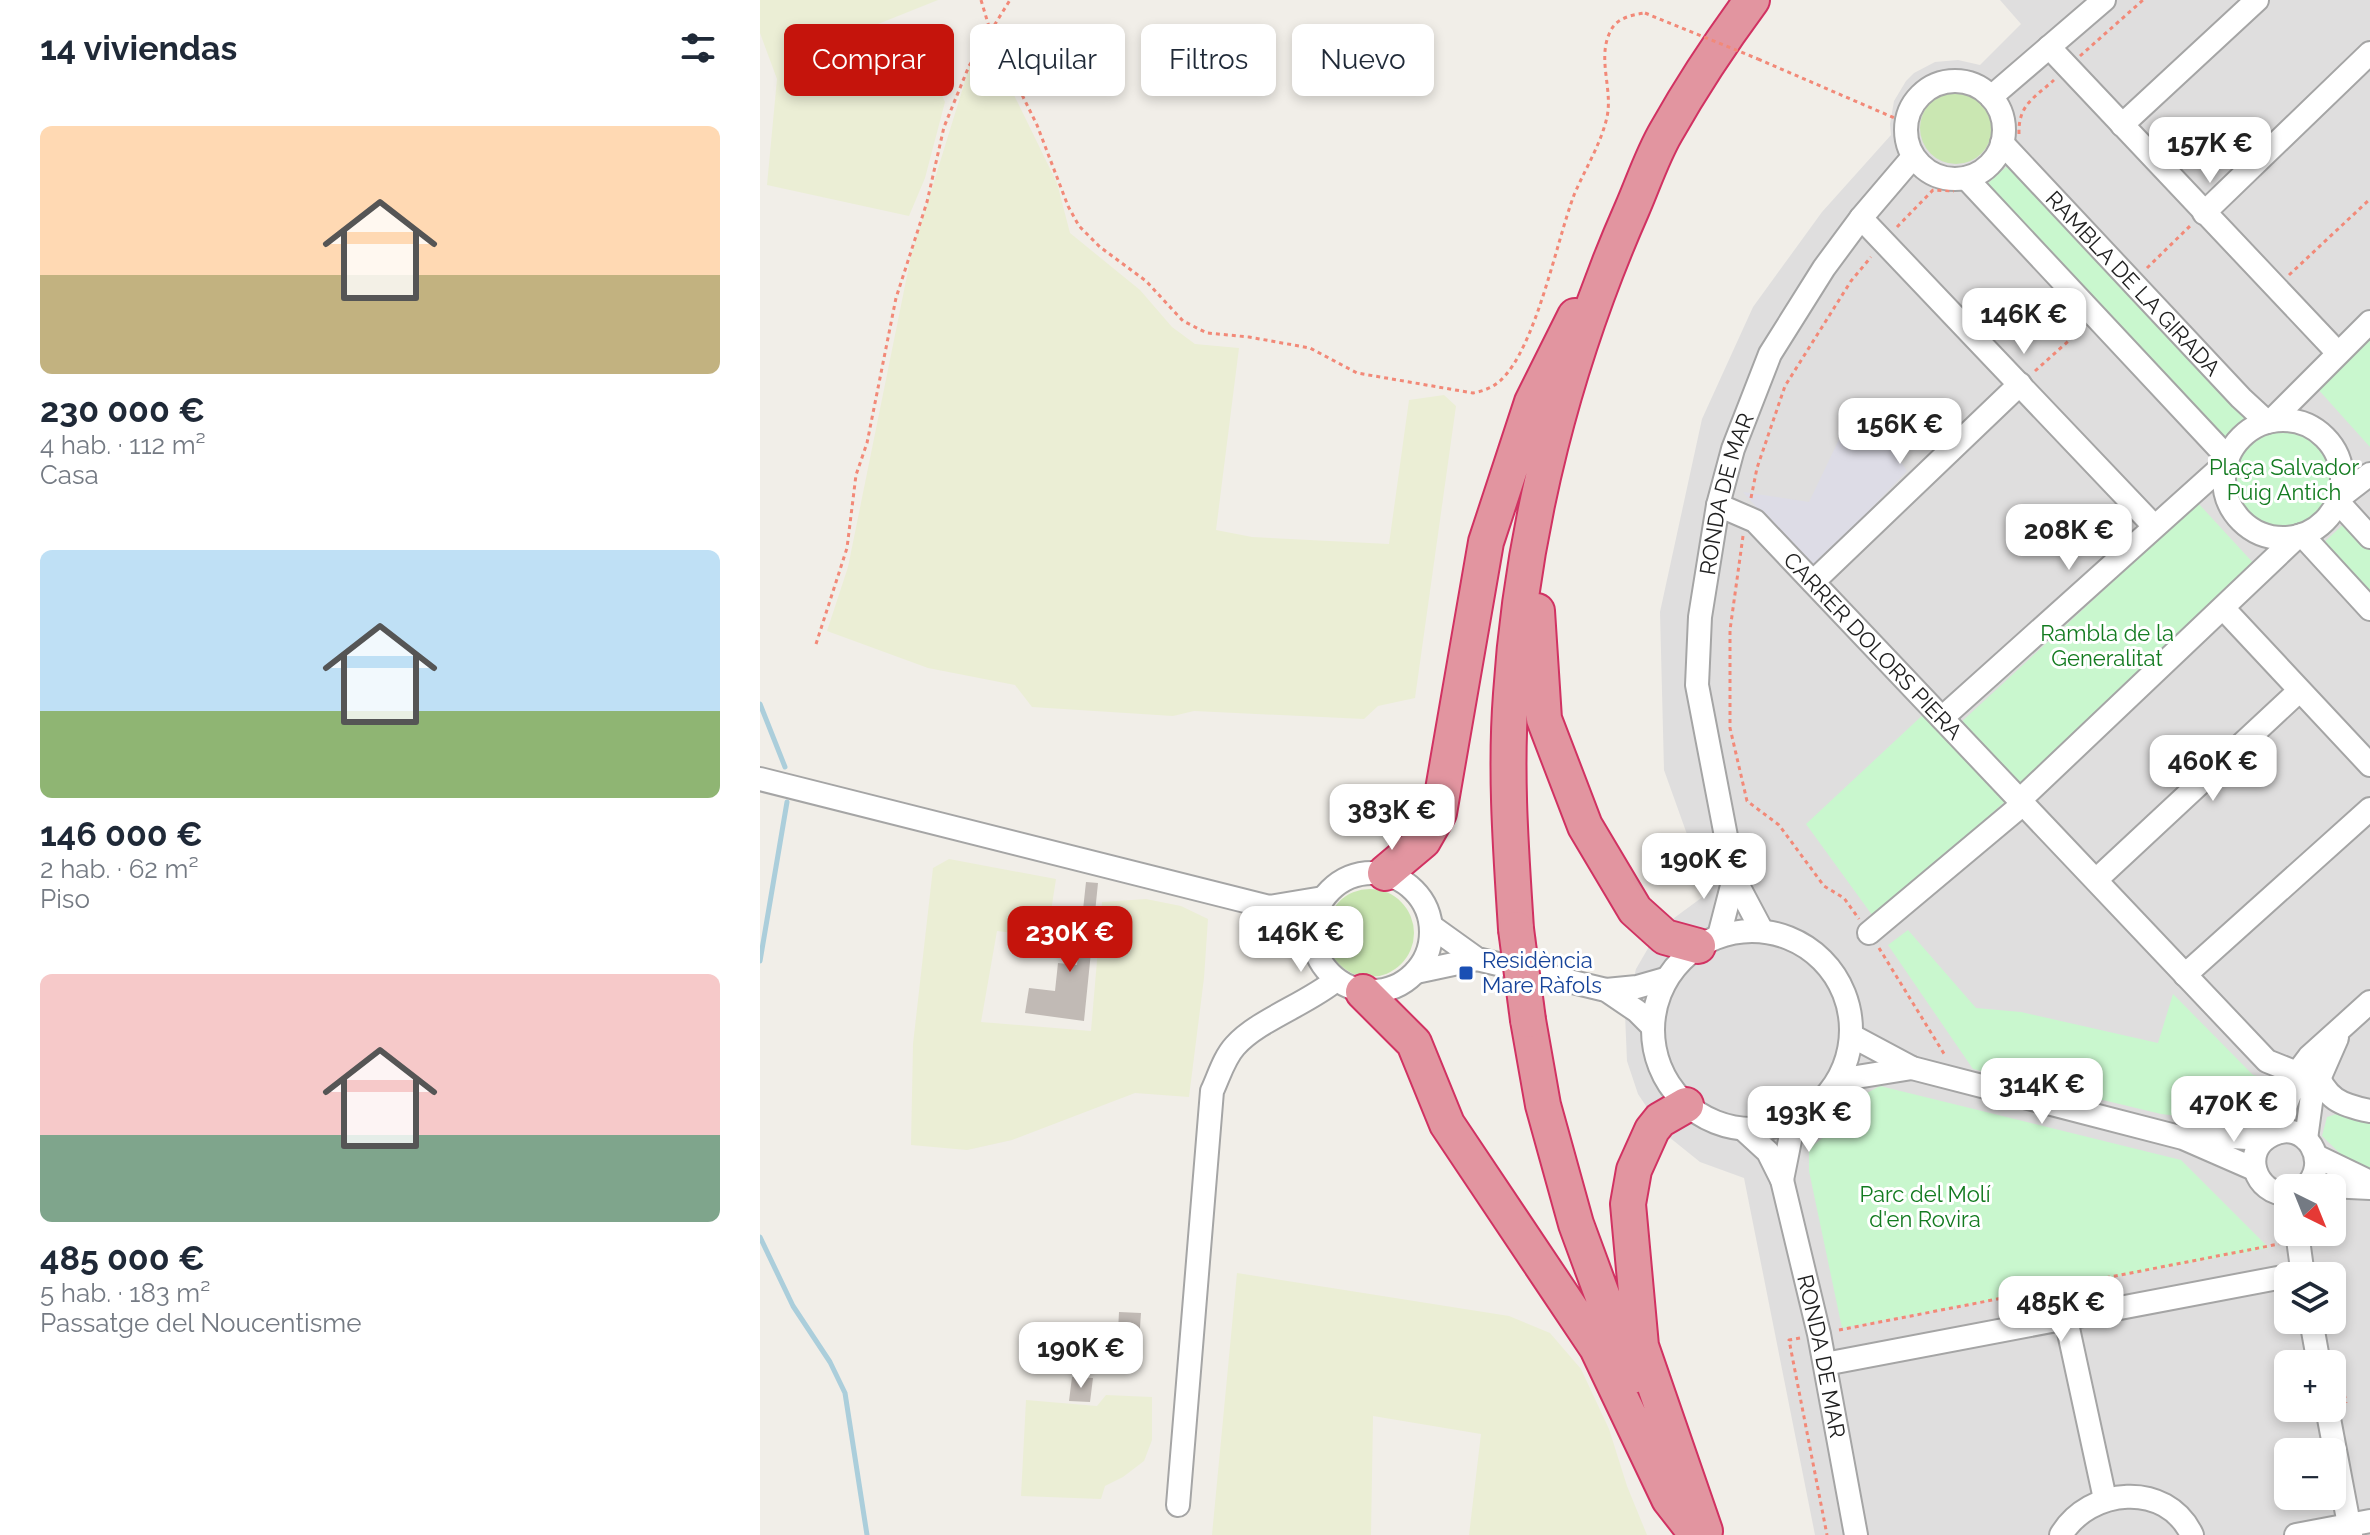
<!DOCTYPE html>
<html lang="es">
<meta charset="utf-8">
<style>
:root{--surface:#fff;--page:#f2f2f3;--text:#1f2937;--muted:#747a83;--accent:#c5140c}
body{margin:0;font-family:Raleway,sans-serif;background:var(--page);color:var(--text);height:100vh;display:flex;flex-direction:column;font-size:30px;white-space:nowrap}
*{box-sizing:border-box;margin:0}
p{font-size:26px;color:var(--muted)}
.icon{flex:none;width:44px;height:44px;fill:none;stroke:currentColor;stroke-width:2;stroke-linecap:round;stroke-linejoin:round}
.map{position:relative;flex:1;overflow:hidden}
.side{display:flex;flex-direction:column;background:var(--surface);width:760px}
.side>*{flex:none}
.hud{position:absolute;left:24px;top:24px;width:760px;height:72px;display:flex;gap:16px}
.needle{width:52px;rotate:137deg}
.controls{position:absolute;left:1514px;top:1174px;display:grid;gap:16px}
.controls a{display:grid;place-items:center;width:72px;height:72px;border-radius:12px;background:var(--surface);box-shadow:0 4px 12px #0003;font-size:40px}
.price{position:absolute;translate:-50% -68px;padding:0 18px;border-radius:16px;background:#fff;color:#222;font-size:26px;line-height:52px;filter:drop-shadow(0 2px 4px #0008)}
.price::after{content:'';position:absolute;left:50%;top:48px;width:24px;height:18px;margin-left:-12px;background:inherit;clip-path:polygon(0 0,100% 0,50% 100%)}
.price.on{background:var(--accent);color:#fff}
ul{padding:0;list-style:none}
li{display:grid;align-content:center;gap:16px;height:424px;padding:0 40px}
li span{display:grid;place-items:center;height:248px;border-radius:12px;color:#555}
li>.icon{margin-inline-start:auto}
span .icon{width:144px;height:144px;fill:#fffc;stroke-width:1}
li b{font-size:34px}
h2{display:flex;justify-content:space-between;align-items:center;height:96px;padding:0 40px;font-size:34px}
.tag{padding:0 28px;border-radius:12px;background:var(--surface);box-shadow:0 4px 12px #0003;font-size:28px;line-height:72px}
.tag.on{background:var(--accent);color:#fff}
main{display:flex;flex:1;min-height:0}
.map>svg:first-child{display:block}
.residential{fill:#dfdede;fill-rule:evenodd}
.farmland{fill:#ebeed5}
.grass{fill:#cae7b2}
.park{fill:#c9f7ce}
.plaza{fill:#dddce6}
.lines{fill:none;stroke-linecap:round;stroke-linejoin:round}
.stream{stroke:#abcedb;stroke-width:5}
.building{fill:#c1bab5}
.minor-casing{stroke:#a5a5a5;stroke-width:26}
.highway-casing{stroke:#d13262;stroke-width:38}
.path{stroke:#f28978;stroke-width:3;stroke-dasharray:4 4;stroke-linecap:butt}
.minor{stroke:#fff;stroke-width:22}
.highway{stroke:#e295a0;stroke-width:34}
.highway-bridge-casing{stroke:#d13262;stroke-width:38;stroke-linecap:butt}
.path-bridge{stroke:#f28978;stroke-width:3;stroke-dasharray:4 4;stroke-linecap:butt}
.highway-bridge{stroke:#e295a0;stroke-width:34}
.transit-dot{fill:#1a4fb4;stroke:#fff;stroke-width:3}
.labels{text-anchor:middle;stroke-width:6;stroke-linejoin:round;paint-order:stroke}
.street-label{font-size:22px;fill:#212121;stroke:#fff}
.park-label{font-size:22px;fill:#137b20;stroke:#fff}
.transit-label{font-size:22px;fill:#164399;stroke:#fff;text-anchor:start}
</style>
<main>
<section class="side">
<h2>14 viviendas<svg class="icon" aria-label="filters" viewBox="0 0 24 24"><path d="M4 7h16M4 17h16"/><circle cx="9" cy="7" r="2"/><circle cx="15" cy="17" r="2"/></svg></h2>
<ul>
<li><span style="background:linear-gradient(#ffd9b3 60%,#c2b280 0)"><svg class="icon" aria-label="home" viewBox="0 0 24 24"><path d="M3 11l9-7 9 7M6 9v11h12V9"/></svg></span><div><b>230 000 €</b><p>4 hab. · 112 m²</p><p>Casa</p></div></li>
<li><span style="background:linear-gradient(#bfe0f5 65%,#8fb573 0)"><svg class="icon" aria-label="home" viewBox="0 0 24 24"><path d="M3 11l9-7 9 7M6 9v11h12V9"/></svg></span><div><b>146 000 €</b><p>2 hab. · 62 m²</p><p>Piso</p></div></li>
<li><span style="background:linear-gradient(#f6c9c9 65%,#7fa58c 0)"><svg class="icon" aria-label="home" viewBox="0 0 24 24"><path d="M3 11l9-7 9 7M6 9v11h12V9"/></svg></span><div><b>485 000 €</b><p>5 hab. · 183 m²</p><p>Passatge del Noucentisme</p></div></li>
</ul>
</section>
<div class="map">
<svg width="1610" height="1535" viewBox="0 0 1610 1535">
<rect width="100%" height="100%" fill="#f1eee8"/>
<path class="residential" d="M 1240,0 L 1610,0 L 1610,1535 L 1055,1535 L 984,1178 L 940,1162 L 904,1133 L 878,1094 L 867,1061 L 865,1014 L 876,969 L 894,938 L 910,921 L 948,893 L 904,770 L 900,612 L 942,419 L 993,307 L 1062,212 L 1131,135 L 1130,124 L 1134,101 L 1146,81 L 1154,73 L 1175,62 L 1198,60 L 1220,65 L 1261,24 ZM 1528,1188 L 1572,1188 L 1572,1232 L 1528,1232 ZM 1528,1276 L 1572,1276 L 1572,1320 L 1528,1320 ZM 1528,1364 L 1572,1364 L 1572,1408 L 1528,1408 ZM 1528,1452 L 1572,1452 L 1572,1496 L 1528,1496 Z"/>
<path class="farmland" d="M 0,0 L 178,0 L 108,28 L 110,83 L 179,89 L 185,102 L 165,178 L 149,216 L 7,185 L 17,79 L 0,33 Z
M 220,51 L 233,52 L 297,183 L 310,233 L 380,290 L 412,327 L 435,344 L 479,348 L 456,530 L 492,537 L 629,544 L 649,400 L 684,395 L 696,406 L 655,698 L 618,706 L 604,719 L 434,711 L 413,716 L 272,707 L 255,685 L 168,668 L 67,631 L 88,567 L 151,256 L 210,65 Z
M 189,859 L 296,879 L 287,937 L 237,931 L 221,1022 L 331,1031 L 342,902 L 386,899 L 421,906 L 448,919 L 444,978 L 429,1097 L 375,1093 L 252,1140 L 207,1150 L 151,1145 L 153,1044 L 173,868 Z
M 477,1273 L 749,1316 L 790,1333 L 821,1369 L 849,1429 L 867,1486 L 887,1535 L 709,1535 L 721,1434 L 613,1416 L 611,1535 L 452,1535 Z
M 346,1395 L 392,1397 L 392,1440 L 384,1461 L 363,1477 L 345,1486 L 341,1499 L 261,1496 L 266,1400 L 337,1406 Z"/>
<path class="grass" d="M1160 128a36 36 0 1 1 72 0a36 36 0 1 1-72 0Z
M566 933a44 44 0 1 1 88 0a44 44 0 1 1-88 0Z"/>
<path class="park" d="M 1253,161 L 1490,414 L 1463,440 L 1227,184 Z
M 1610,336 L 1610,447 L 1556,387 Z
M1476 480a48 48 0 1 1 96 0a48 48 0 1 1-96 0Z
M 1438,503 L 1497,567 L 1258,788 L 1198,725 Z
M 1588,520 L 1610,544 L 1610,600 L 1560,546 Z
M 1167,711 L 1250,797 L 1115,919 L 1046,824 Z
M 1148,930 L 1216,1008 L 1261,1012 L 1398,1043 L 1413,994 L 1493,1075 L 1518,1081 L 1521,1086 L 1503,1112 L 1474,1118 L 1444,1119 L 1401,1114 L 1213,1069 L 1128,945 Z
M 1120,1086 L 1421,1160 L 1509,1248 L 1082,1328 L 1049,1171 L 1049,1149 L 1078,1125 L 1103,1095 Z
M 1590,1110 L 1610,1115 L 1610,1170 L 1593,1166 L 1562,1136 L 1567,1117 Z"/>
<path class="plaza" d="M 1085,427 L 1122,434 L 1147,471 L 1052,570 L 983,492 L 1049,502 Z"/>
<g class="lines">
<path class="stream" d="M 0,704 L 25,767
M 0,961 L 27,802
M 0,1237 L 33,1306 L 70,1362 L 85,1393 L 107,1535"/>
</g>
<path class="building" d="M 326,882 L 338,883 L 324,1021 L 265,1013 L 269,988 L 295,991 L 298,963 L 317,965 Z
M 359,1312 L 381,1313 L 377,1370 L 356,1369 Z
M 302,1338 L 353,1343 L 350,1368 L 301,1364 Z
M 312,1377 L 333,1378 L 330,1402 L 309,1401 Z"/>
<g class="lines">
<defs>
<g id="minor">
<path d="M 1289,47 L 1578,353"/>
<circle cx="1195" cy="130" r="49"/>
<path d="M 1231,97 L 1344,0"/>
<path d="M 1362,125 L 1497,0"/>
<path id="s1" d="M 1242,143 L 1481,398 L 1507,422"/>
<path d="M 1206,178 L 1468,458"/>
<path d="M 1444,213 L 1610,53"/>
<path d="M 1101,218 L 1394,526"/>
<circle cx="1523" cy="479" r="59"/>
<path d="M 1511,421 L 1610,322"/>
<path d="M 1579,498 L 1610,474"/>
<path d="M 1578,502 L 1610,537"/>
<path id="s2" d="M 958,505 L 995,521 L 1507,1061 L 1532,1071 L 1552,1095"/>
<path d="M 1542,535 L 1610,609"/>
<path d="M 1053,582 L 1260,384"/>
<path d="M 1464,609 L 1610,765"/>
<path d="M 1182,718 L 1466,463"/>
<path d="M 0,779 L 509,907 L 553,941"/>
<path d="M 1260,800 L 1538,536"/>
<circle cx="612" cy="932" r="59"/>
<path d="M 1336,880 L 1539,691"/>
<path d="M 509,907 L 563,898"/>
<path d="M 671,926 L 717,959 L 846,990 L 877,1011 L 893,1027"/>
<path id="s3" d="M 1000,927 L 974,878 L 937,685 L 940,617 L 958,505 L 973,449 L 1010,354 L 1064,268 L 1101,218 L 1153,157"/>
<circle cx="992" cy="1030" r="99"/>
<path d="M 1109,933 L 1263,804"/>
<path d="M 959,936 L 974,878"/>
<path d="M 656,972 L 717,959"/>
<path d="M 1425,975 L 1610,809"/>
<path d="M 846,990 L 877,987 L 905,979"/>
<path d="M 1094,1037 L 1152,1068 L 1423,1138 L 1494,1169"/>
<path d="M 1555,1069 C 1566,1099 1580,1105 1610,1111"/>
<path d="M 1078,1080 L 1152,1068"/>
<path id="s4" d="M 983,1129 L 1008,1152 L 1022,1180 L 1059,1334 L 1096,1535"/>
<path d="M 1519,1132 L 1523,1112 L 1540,1069 L 1549,1057 L 1610,1002"/>
<path d="M 1428,1137 L 1437,1135 L 1505,1139"/>
<path d="M 1546,1139 L 1552,1095 L 1577,1038"/>
<path d="M 1556,1156 L 1610,1182"/>
<path d="M 1022,1180 L 1034,1120"/>
<path d="M 1548,1185 L 1610,1188"/>
<path d="M 1528,1194 C 1495,1195 1480,1150 1512,1135 C 1545,1118 1573,1163 1544,1188"/>
<path d="M 1537,1232 L 1543,1276"/>
<path d="M 1306,1319 L 1345,1499"/>
<path d="M 1551,1320 L 1559,1364"/>
<path d="M 1065,1364 L 1528,1276"/>
<path d="M 1567,1408 L 1591,1535"/>
<path d="M 418,1505 L 452,1091 C 459,1076 464,1058 475,1046 C 498,1020 547,1004 576,980"/>
<path d="M 1301,1535 C 1329,1488 1406,1480 1432,1535"/>
<path d="M 1536,1535 L 1610,1521"/>
</g>
<path id="highway" d="M 777,611 L 784,719 L 825,826 L 875,910 L 905,937 L 938,946
M 625,873 L 663,841 L 679,813 L 726,542 L 772,402 L 815,316
M 756,929 C 751,851 745,772 751,694 C 762,527 805,361 872,209 C 883,184 892,156 906,132 C 932,86 961,42 992,0
M 603,992 L 654,1043 L 687,1124 L 837,1348 L 909,1499 L 937,1535
M 768,1020 L 783,1105 L 816,1224 L 872,1376
M 926,1105 L 900,1120 L 892,1130 L 874,1170 L 868,1204 L 881,1346 L 945,1531"/>
</defs>
<use href="#minor" class="minor-casing"/>
<use href="#highway" class="highway-casing"/>
<path class="path" d="M 221,0 L 230,30 L 277,125 L 308,206 L 319,226 L 340,247 L 386,281 L 423,321 L 447,333 L 489,337 L 550,348 L 597,373 L 713,393 C 723,391 732,388 740,381 C 776,348 796,243 814,195 C 825,169 841,144 847,117 C 853,89 837,59 850,32 C 856,18 871,15 885,13
M 1320,56 L 1383,0
M 998,59 L 1146,123
M 1259,134 C 1258,105 1274,98 1294,80
M 1137,227 L 1173,190 L 1194,191
M 1387,268 L 1430,226
M 1529,275 L 1610,199
M 1275,371 L 1323,328
M 991,498 L 997,468 L 1025,386 L 1091,281 L 1111,257
M 983,536 L 970,630 L 970,728 L 987,801 L 1019,825 L 1064,886 L 1084,898 L 1099,919
M 56,644 L 87,548 L 96,475 L 107,443 L 136,298 L 167,202 L 184,127 L 209,66 L 250,0
M 1119,948 L 1186,1057
M 1079,1330 L 1519,1244
M 1040,1338 L 1029,1340 L 1067,1535
M 1578,1363 L 1586,1403"/>
<use href="#minor" class="minor"/>
<use href="#highway" class="highway"/>
<defs>
<path id="highway-bridge" d="M 756,929 L 768,1020"/>
</defs>
<use href="#highway-bridge" class="highway-bridge-casing"/>
<path class="path-bridge" d="M 885,13 L 998,59"/>
<use href="#highway-bridge" class="highway-bridge"/>
</g>
<rect class="transit-dot" x="698" y="965" width="16" height="16" rx="4"/>
<g class="labels">
<g class="street-label">
<text dy="8" stroke="none"><textPath href="#s1" startOffset="192">RAMBLA DE LA GIRADA</textPath></text>
<text dy="8" stroke="none"><textPath href="#s3" startOffset="446">RONDA DE MAR</textPath></text>
<text dy="8" stroke="none"><textPath href="#s2" startOffset="212">CARRER DOLORS PIERA</textPath></text>
<text dy="8" stroke="none"><textPath href="#s4" startOffset="246">RONDA DE MAR</textPath></text>
</g>
<g class="park-label">
<text x="1524" y="475">Plaça Salvador<tspan x="1524" dy="25">Puig Antich</tspan></text>
<text x="1347" y="641">Rambla de la<tspan x="1347" dy="25">Generalitat</tspan></text>
<text x="1165" y="1202">Parc del Molí<tspan x="1165" dy="25">d'en Rovira</tspan></text>
</g>
<g class="transit-label">
<text x="722" y="968">Residència<tspan x="722" dy="25">Mare Ràfols</tspan></text>
</g>
</g>
</svg>
<div class="controls">
<a><svg class="needle" viewBox="-14 -14 28 28"><path d="M0-13l5 13h-10z" fill="#e53935"/><path d="M0 13l5-13h-10z" fill="#747a83"/></svg></a>
<a><svg class="icon" aria-label="layers" viewBox="0 0 24 24"><path d="M12 4l9 5-9 5-9-5zM3 14l9 5 9-5"/></svg></a>
<a>+</a>
<a>−</a>
</div>
<b class="price" style="left:1450px;top:185px">157K €</b>
<b class="price" style="left:1264px;top:356px">146K €</b>
<b class="price" style="left:1140px;top:466px">156K €</b>
<b class="price" style="left:1309px;top:572px">208K €</b>
<b class="price" style="left:1453px;top:803px">460K €</b>
<b class="price" style="left:632px;top:852px">383K €</b>
<b class="price" style="left:944px;top:901px">190K €</b>
<b class="price on" style="left:310px;top:974px">230K €</b>
<b class="price" style="left:541px;top:974px">146K €</b>
<b class="price" style="left:1282px;top:1126px">314K €</b>
<b class="price" style="left:1474px;top:1144px">470K €</b>
<b class="price" style="left:1049px;top:1154px">193K €</b>
<b class="price" style="left:1301px;top:1344px">485K €</b>
<b class="price" style="left:321px;top:1390px">190K €</b>
<div class="hud">
<a class="tag on">Comprar</a>
<a class="tag">Alquilar</a>
<a class="tag">Filtros</a>
<a class="tag">Nuevo</a>
</div>
</div>
</main>
